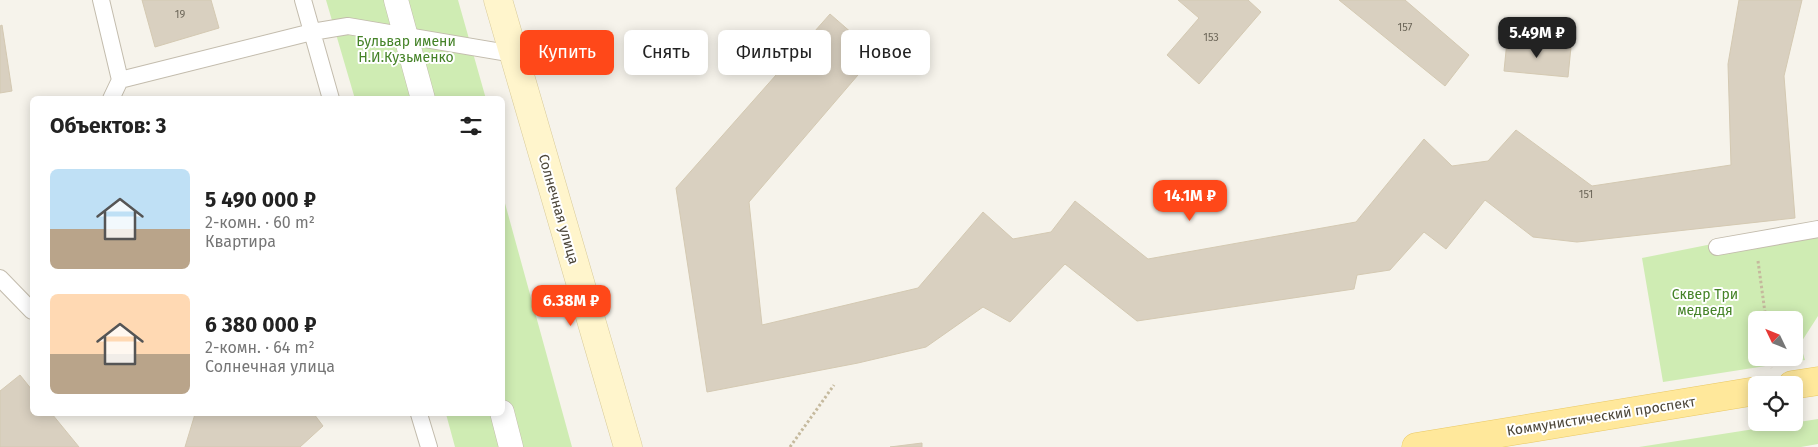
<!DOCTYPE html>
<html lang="ru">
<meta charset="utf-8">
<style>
:root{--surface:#fff;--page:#f6f6f6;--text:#222;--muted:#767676;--accent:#ff4819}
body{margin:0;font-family:"Fira Sans",sans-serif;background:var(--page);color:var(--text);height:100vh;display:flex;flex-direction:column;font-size:19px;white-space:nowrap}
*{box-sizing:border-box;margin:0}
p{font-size:16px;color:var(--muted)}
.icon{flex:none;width:28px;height:28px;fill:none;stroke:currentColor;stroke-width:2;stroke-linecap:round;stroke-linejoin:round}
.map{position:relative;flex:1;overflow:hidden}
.sheet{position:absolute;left:30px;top:96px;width:475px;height:320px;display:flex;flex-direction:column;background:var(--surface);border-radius:8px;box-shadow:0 2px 12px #0003}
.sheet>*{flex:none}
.guide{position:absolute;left:520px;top:30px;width:475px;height:45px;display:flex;gap:10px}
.needle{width:32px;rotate:313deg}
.fabs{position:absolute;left:1748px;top:311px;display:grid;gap:10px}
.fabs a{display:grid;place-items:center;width:55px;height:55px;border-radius:8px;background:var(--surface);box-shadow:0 2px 12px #0003;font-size:25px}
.price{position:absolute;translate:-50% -42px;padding:0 11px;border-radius:10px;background:var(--accent);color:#fff;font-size:16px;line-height:32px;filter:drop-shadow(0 1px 2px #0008)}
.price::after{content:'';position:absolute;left:50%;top:30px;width:15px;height:11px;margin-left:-8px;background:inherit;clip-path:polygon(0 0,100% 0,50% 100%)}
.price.selected{background:#222;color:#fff}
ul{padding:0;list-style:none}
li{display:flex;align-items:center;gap:15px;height:125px;padding:0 20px}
li span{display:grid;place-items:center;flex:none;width:140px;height:100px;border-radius:8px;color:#555}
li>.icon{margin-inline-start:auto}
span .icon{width:60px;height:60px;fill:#fffc;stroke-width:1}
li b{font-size:21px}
h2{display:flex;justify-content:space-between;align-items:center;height:60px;padding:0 20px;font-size:21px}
.chip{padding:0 18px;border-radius:8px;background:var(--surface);box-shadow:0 2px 12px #0003;font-size:18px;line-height:45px}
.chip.selected{background:var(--accent);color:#fff}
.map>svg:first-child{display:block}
.green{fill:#cfecb3;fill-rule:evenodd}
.building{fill:#d9d0c0;stroke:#d4c9b2}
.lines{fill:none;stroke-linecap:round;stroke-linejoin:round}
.service-casing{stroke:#c3bcad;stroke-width:18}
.pedestrian-casing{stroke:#c3bcad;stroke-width:25}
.secondary-casing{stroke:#d8ca99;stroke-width:29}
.primary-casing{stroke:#eac965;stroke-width:29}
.path{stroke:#c5b99d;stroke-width:3;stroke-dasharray:2.5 2.5;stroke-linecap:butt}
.service{stroke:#fff;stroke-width:16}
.pedestrian{stroke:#fff;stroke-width:24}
.secondary{stroke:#fff5cc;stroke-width:28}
.primary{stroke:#ffe89b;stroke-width:28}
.labels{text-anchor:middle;stroke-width:4;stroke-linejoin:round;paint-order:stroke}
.number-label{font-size:11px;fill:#6e685a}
.park-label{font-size:14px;fill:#448227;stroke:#fff}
.street-label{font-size:14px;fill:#4b4538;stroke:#fff}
</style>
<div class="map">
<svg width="1818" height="447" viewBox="0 0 1818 447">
<rect width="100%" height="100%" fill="#f6f3eb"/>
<path class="green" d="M 326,0 L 458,0 L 486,99 L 355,99 Z
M 503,196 L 572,447 L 455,447 L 446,414 L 502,414 Z
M 1818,223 L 1818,316 L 1800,344 L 1805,360 L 1663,382 L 1642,258 ZM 1756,320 L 1794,320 L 1794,358 L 1756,358 Z
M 1818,419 L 1818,444 L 1801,447 L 1639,447 Z"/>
<path class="building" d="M 142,0 L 211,0 L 219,28 L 155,47 Z
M 1178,0 L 1248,0 L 1261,12 L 1199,84 L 1167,55 L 1199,18 Z
M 1339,0 L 1405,0 L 1469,55 L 1445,86 Z
M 1739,0 L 1802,0 L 1784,76 L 1795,218 L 1577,242 L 1533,237 L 1485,200 L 1446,249 L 1424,232 L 1390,270 L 1357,275 L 1354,289 L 1137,321 L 1065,264 L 1010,322 L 983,307 L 926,347 L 858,363 L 707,392 L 676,188 L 830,14 L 876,54 L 749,202 L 762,325 L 918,288 L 983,212 L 1013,239 L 1051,232 L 1075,201 L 1148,259 L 1356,222 L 1424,139 L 1452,166 L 1488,161 L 1516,130 L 1592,186 L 1731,165 L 1728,64 Z
M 2,25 L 12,91 L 0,93 L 0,26 Z
M 1507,41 L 1571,47 L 1568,77 L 1504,71 Z
M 20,375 L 32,390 L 32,414 L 52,414 L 79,447 L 0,447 L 0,391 Z
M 195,414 L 314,414 L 323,426 L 300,447 L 185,447 Z
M 922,443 L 922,447 L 890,447 Z"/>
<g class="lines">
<defs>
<path id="service" d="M 101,0 L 120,80 L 312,32 L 348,26 L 514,54
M 303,0 L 331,99
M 111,99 L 120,80
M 1717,247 L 1818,229
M 0,278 L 32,311
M 419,414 L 429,447"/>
<path id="pedestrian" d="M 396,0 L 423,99
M 502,412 L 511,447"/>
<path id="secondary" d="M 498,0 L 628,447"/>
<path id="primary" d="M 1792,385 L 1818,381
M 1416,447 L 1756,391"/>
</defs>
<use href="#service" class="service-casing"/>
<use href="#pedestrian" class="pedestrian-casing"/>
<use href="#secondary" class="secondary-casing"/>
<use href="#primary" class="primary-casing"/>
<path class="path" d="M 1758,261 L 1766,320
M 1771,358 L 1772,368
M 790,447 L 834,385"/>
<use href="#service" class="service"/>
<use href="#pedestrian" class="pedestrian"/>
<use href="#secondary" class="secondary"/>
<use href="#primary" class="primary"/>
</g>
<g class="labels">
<g class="number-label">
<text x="180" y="18">19</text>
<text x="1405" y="31">157</text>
<text x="1211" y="41">153</text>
<text x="1586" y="198">151</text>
</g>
<g class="park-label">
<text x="406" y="46">Бульвар имени<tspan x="406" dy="16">Н.И.Кузьменко</tspan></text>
<text x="1705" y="299">Сквер Три<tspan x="1705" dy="16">медведя</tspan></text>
</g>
<g class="street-label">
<text transform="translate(559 209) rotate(74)" y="5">Солнечная улица</text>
<text transform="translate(1601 416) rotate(-9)" y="5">Коммунистический проспект</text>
</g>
</g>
</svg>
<div class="fabs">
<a><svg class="needle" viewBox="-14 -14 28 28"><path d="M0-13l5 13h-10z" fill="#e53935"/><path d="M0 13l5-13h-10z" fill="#767676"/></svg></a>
<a><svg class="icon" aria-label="locate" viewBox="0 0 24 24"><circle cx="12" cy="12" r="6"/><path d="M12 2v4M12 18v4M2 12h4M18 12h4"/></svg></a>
</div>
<b class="price selected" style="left:1537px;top:59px">5.49M ₽</b>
<b class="price" style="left:1190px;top:222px">14.1M ₽</b>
<b class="price" style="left:571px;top:327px">6.38M ₽</b>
<div class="guide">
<a class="chip selected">Купить</a>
<a class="chip">Снять</a>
<a class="chip">Фильтры</a>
<a class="chip">Новое</a>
</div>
<section class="sheet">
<h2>Объектов: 3<svg class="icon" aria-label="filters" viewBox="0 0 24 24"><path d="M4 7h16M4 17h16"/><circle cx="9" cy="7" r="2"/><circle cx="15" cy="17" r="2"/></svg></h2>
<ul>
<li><span style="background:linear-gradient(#bfe0f5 60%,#b9a48a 0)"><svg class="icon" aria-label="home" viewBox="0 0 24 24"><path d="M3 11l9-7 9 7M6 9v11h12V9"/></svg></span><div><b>5 490 000 ₽</b><p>2-комн. · 60 m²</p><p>Квартира</p></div></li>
<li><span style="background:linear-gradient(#ffd9b3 60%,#b9a48a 0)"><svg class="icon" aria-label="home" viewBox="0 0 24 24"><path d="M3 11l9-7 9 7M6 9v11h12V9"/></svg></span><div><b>6 380 000 ₽</b><p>2-комн. · 64 m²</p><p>Солнечная улица</p></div></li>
</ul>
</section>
</div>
